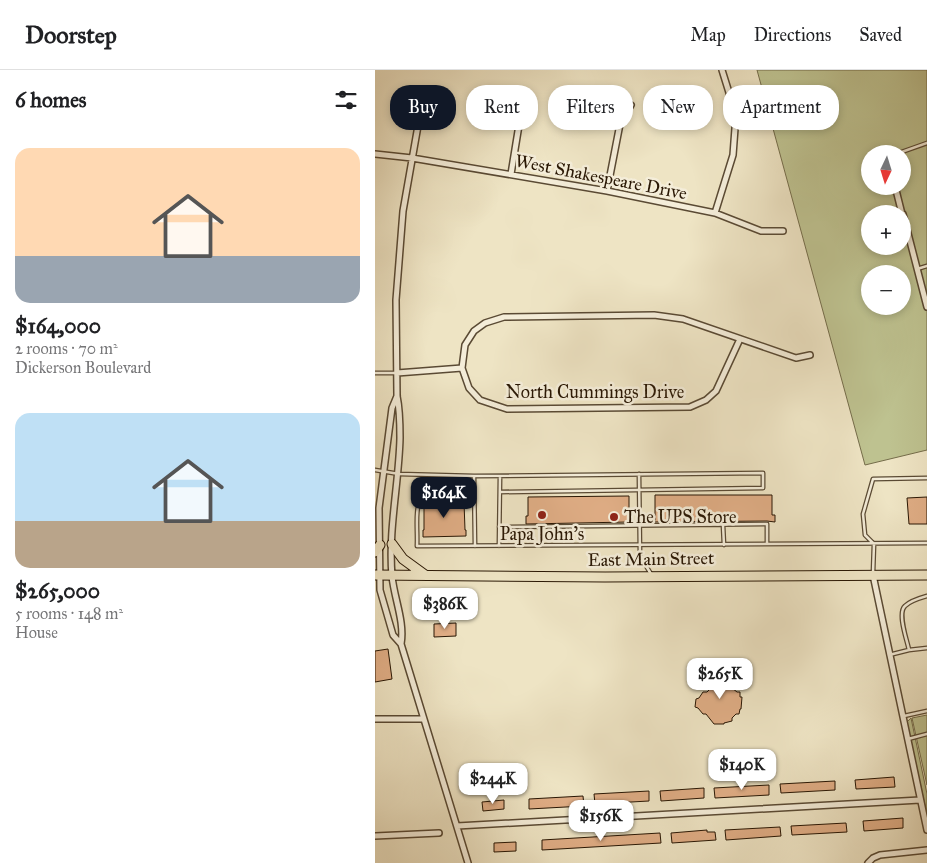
<!DOCTYPE html>
<meta charset="utf-8">
<style>
:root{--surface:#fff;--page:#f2f2f2;--text:#202124;--muted:#757577;--line:#e0e0e0;--accent:#111827}
body{margin:0;font-family:"IM FELL Great Primer",serif;background:var(--page);color:var(--text);height:100vh;display:flex;flex-direction:column;font-size:19px;white-space:nowrap}
*{box-sizing:border-box;margin:0}
p{font-size:16px;color:var(--muted)}
.icon{flex:none;width:28px;height:28px;fill:none;stroke:currentColor;stroke-width:2;stroke-linecap:round;stroke-linejoin:round}
.map{position:relative;flex:1;overflow:hidden}
.sheet{display:flex;flex-direction:column;background:var(--surface);width:375px}
.sheet>*{flex:none}
.guide{position:absolute;left:15px;top:15px;width:461px;height:45px;display:flex;gap:10px}
.needle{width:32px;rotate:184deg}
.buttons{position:absolute;left:486px;top:75px;display:grid;gap:10px}
.buttons a{display:grid;place-items:center;width:50px;height:50px;border-radius:50%;background:var(--surface);box-shadow:0 2px 8px #0003;font-size:25px}
.price{position:absolute;translate:-50% -42px;padding:0 11px;border-radius:10px;background:#fff;color:#222;font-size:16px;line-height:32px;filter:drop-shadow(0 1px 2px #0008)}
.price::after{content:'';position:absolute;left:50%;top:30px;width:15px;height:11px;margin-left:-8px;background:inherit;clip-path:polygon(0 0,100% 0,50% 100%)}
.price.current{background:var(--accent);color:#fff}
ul{padding:0;list-style:none}
li{display:grid;align-content:center;gap:10px;height:265px;padding:0 15px}
li span{display:grid;place-items:center;height:155px;border-radius:15px;color:#555}
li>.icon{margin-inline-start:auto}
span .icon{width:90px;height:90px;fill:#fffc;stroke-width:1}
li b{font-size:21px}
h2{display:flex;justify-content:space-between;align-items:center;height:60px;padding:0 15px;font-size:21px}
.pill{padding:0 18px;border-radius:20px;background:var(--surface);box-shadow:0 2px 8px #0003;font-size:18px;line-height:45px}
.pill.current{background:var(--accent);color:#fff}
header{display:flex;align-items:center;gap:30px;box-sizing:border-box;height:70px;padding:0 25px;background:var(--surface);border-bottom:1px solid var(--line)}
header strong{font-size:24px}
nav{display:flex;gap:28px;margin-inline-start:auto;font-size:18px}
main{display:flex;flex:1;min-height:0}
.map>svg:first-child{display:block}
.green{fill:#bec290;stroke:#746c4a;fill-rule:evenodd}
.building{fill:#dfad85;stroke:#291704}
.lines{fill:none;stroke-linecap:round;stroke-linejoin:round}
.service-casing{stroke:#5a4a34;stroke-width:5}
.minor-casing{stroke:#5a4a34;stroke-width:8}
.primary-casing{stroke:#291704;stroke-width:11}
.service{stroke:#f4edd9;stroke-width:2.5}
.minor{stroke:#f4edd9;stroke-width:5}
.primary{stroke:#eee4c4;stroke-width:9}
.poi-dot{fill:#8f2418;stroke:#f4edd9;stroke-width:2}
.labels{text-anchor:middle;stroke-width:5;stroke-linejoin:round;paint-order:stroke}
.street-label{font-size:18px;fill:#291704;stroke:#f4edd9}
.poi-label{font-size:18px;fill:#291704;stroke:#f4edd9;text-anchor:start}
</style>
<header>
<strong>Doorstep</strong>
<nav><a>Map</a><a>Directions</a><a>Saved</a></nav>
</header>
<main>
<section class="sheet">
<h2>6 homes<svg class="icon" aria-label="filters" viewBox="0 0 24 24"><path d="M4 7h16M4 17h16"/><circle cx="9" cy="7" r="2"/><circle cx="15" cy="17" r="2"/></svg></h2>
<ul>
<li><span style="background:linear-gradient(#ffd9b3 70%,#9aa5b1 0)"><svg class="icon" aria-label="home" viewBox="0 0 24 24"><path d="M3 11l9-7 9 7M6 9v11h12V9"/></svg></span><div><b>$164,000</b><p>2 rooms · 70 m²</p><p>Dickerson Boulevard</p></div></li>
<li><span style="background:linear-gradient(#bfe0f5 70%,#b9a48a 0)"><svg class="icon" aria-label="home" viewBox="0 0 24 24"><path d="M3 11l9-7 9 7M6 9v11h12V9"/></svg></span><div><b>$265,000</b><p>5 rooms · 148 m²</p><p>House</p></div></li>
</ul>
</section>
<div class="map">
<svg width="552" height="793" viewBox="0 0 552 793">
<rect width="100%" height="100%" fill="#eee4c4"/>
<filter id="stains"><feTurbulence type="fractalNoise" baseFrequency=".004" numOctaves="4"/><feColorMatrix values="0 0 0 0 .2 0 0 0 0 .09 0 0 0 0 .02 0 0 0 .5 -.17"/></filter>
<radialGradient id="worn" r=".72"><stop offset=".6" stop-color="#630" stop-opacity="0"/><stop offset="1" stop-color="#630" stop-opacity=".3"/></radialGradient>
<path class="green" d="M 382,0 L 552,0 L 552,380 L 490,395 ZM 495,84 L 528,84 L 528,116 L 495,116 ZM 495,144 L 528,144 L 528,176 L 495,176 ZM 495,204 L 528,204 L 528,236 L 495,236 Z
M 552,645 L 552,715 L 537,648 Z
M 536,648 L 552,724 L 552,745 L 532,652 Z"/>
<path class="building" d="M 280,425 L 397,425 L 397,445 L 400,445 L 400,452 L 392,451 L 280,452 Z
M 254,426 L 254,452 L 151,454 L 151,446 L 153,446 L 153,427 Z
M 552,427 L 552,454 L 534,454 L 532,428 Z
M 49,432 L 89,432 L 90,460 L 91,460 L 91,466 L 48,467 L 48,460 L 49,460 Z
M 81,553 L 81,566 L 59,567 L 59,554 Z
M 13,579 L 17,609 L 0,612 L 0,581 Z
M 339,597 L 350,597 L 350,610 L 357,613 L 357,618 L 362,622 L 365,622 L 365,627 L 367,627 L 366,639 L 365,639 L 364,644 L 361,644 L 357,648 L 357,651 L 349,653 L 349,654 L 339,654 L 331,644 L 328,644 L 323,638 L 320,637 L 321,629 L 324,628 L 328,622 L 332,622 L 336,618 L 336,612 L 339,611 Z
M 519,707 L 520,717 L 481,719 L 480,710 Z
M 460,711 L 460,720 L 406,723 L 405,714 Z
M 394,715 L 394,725 L 340,728 L 339,718 Z
M 329,718 L 329,728 L 286,731 L 285,721 Z
M 274,721 L 274,731 L 220,734 L 219,724 Z
M 208,726 L 209,736 L 154,739 L 154,729 Z
M 129,730 L 129,739 L 108,741 L 107,732 Z
M 528,748 L 528,758 L 489,761 L 488,751 Z
M 471,753 L 472,762 L 417,765 L 416,756 Z
M 405,757 L 406,766 L 351,770 L 350,760 Z
M 332,760 L 332,762 L 340,762 L 341,770 L 297,773 L 296,763 Z
M 285,763 L 286,773 L 167,780 L 167,770 Z
M 141,772 L 141,781 L 119,782 L 119,773 Z"/>
<g class="lines">
<defs>
<path id="service" d="M 521,84 L 552,73
M 542,199 L 552,196
M 0,303 L 21,303
M 0,400 L 24,404 L 99,406 L 388,403 L 388,418 L 125,422
M 264,404 L 265,486 L 276,504
M 99,406 L 100,476
M 99,428 L 52,424 L 47,425 C 39,439 43,461 42,476 L 552,473
M 348,455 L 349,475
M 124,457 L 392,454 L 392,474
M 124,476 L 125,406
M 498,503 L 499,474 L 490,465 L 488,444 L 498,409 L 552,408
M 534,580 C 532,570 522,543 530,536 C 535,531 545,528 552,526
M 514,585 L 534,580 L 552,578
M 529,646 L 552,641
M 533,669 L 552,664"/>
<path id="minor" d="M 0,84 L 37,88 L 232,121 L 340,143 L 386,161 L 408,161
M 136,104 L 144,55 L 154,38
M 520,116 L 527,144
M 232,121 L 245,54 L 256,35
M 340,143 L 358,85 L 361,45 L 347,0
M 528,144 L 552,237
M 365,269 L 341,321 L 331,330 L 315,337 L 132,339 L 105,330 L 94,318 L 87,298 L 90,275 L 99,261 L 110,253 L 129,247 L 279,245 L 308,249 L 421,288 L 435,285
M 22,303 L 87,298
M 22,326 L 17,338 L 4,438 L 5,520 L 18,565 L 26,574 L 93,793
M 498,505 L 552,760
M 26,574 C 30,552 19,528 17,506 C 13,460 24,413 25,368 C 25,353 25,340 22,326 L 21,230 L 28,141 L 44,50 L 54,33
M 0,649 L 48,649
M 82,756 L 545,730
M 0,766 L 64,763
M 493,793 L 498,788 L 505,785 L 552,780"/>
<path id="primary" d="M 17,474 L 28,489 L 50,505
M 0,482 L 5,475
M 0,505 L 230,507 L 552,505"/>
</defs>
<use href="#service" class="service-casing"/>
<use href="#minor" class="minor-casing"/>
<use href="#primary" class="primary-casing"/>
<use href="#service" class="service"/>
<use href="#minor" class="minor"/>
<use href="#primary" class="primary"/>
</g>
<g class="poi-dot">
<circle cx="167" cy="445" r="5"/>
<circle cx="239" cy="447" r="5"/>
</g>
<g class="labels">
<g class="street-label">
<text transform="translate(226 107) rotate(11)" y="6">West Shakespeare Drive</text>
<text x="220" y="328">North Cummings Drive</text>
<text transform="translate(276 489) rotate(-1)" y="6">East Main Street</text>
</g>
<g class="poi-label">
<text x="249" y="453">The UPS Store</text>
<text x="167" y="470" text-anchor="middle">Papa John's</text>
</g>
</g>
<rect width="100%" height="100%" filter="url(#stains)"/>
<rect width="100%" height="100%" fill="url(#worn)"/>
</svg>
<div class="buttons">
<a><svg class="needle" viewBox="-14 -14 28 28"><path d="M0-13l5 13h-10z" fill="#e53935"/><path d="M0 13l5-13h-10z" fill="#757577"/></svg></a>
<a>+</a>
<a>−</a>
</div>
<b class="price current" style="left:69px;top:449px">$164K</b>
<b class="price" style="left:70px;top:560px">$386K</b>
<b class="price" style="left:345px;top:630px">$265K</b>
<b class="price" style="left:367px;top:721px">$140K</b>
<b class="price" style="left:118px;top:735px">$244K</b>
<b class="price" style="left:226px;top:772px">$156K</b>
<div class="guide">
<a class="pill current">Buy</a>
<a class="pill">Rent</a>
<a class="pill">Filters</a>
<a class="pill">New</a>
<a class="pill">Apartment</a>
</div>
</div>
</main>
